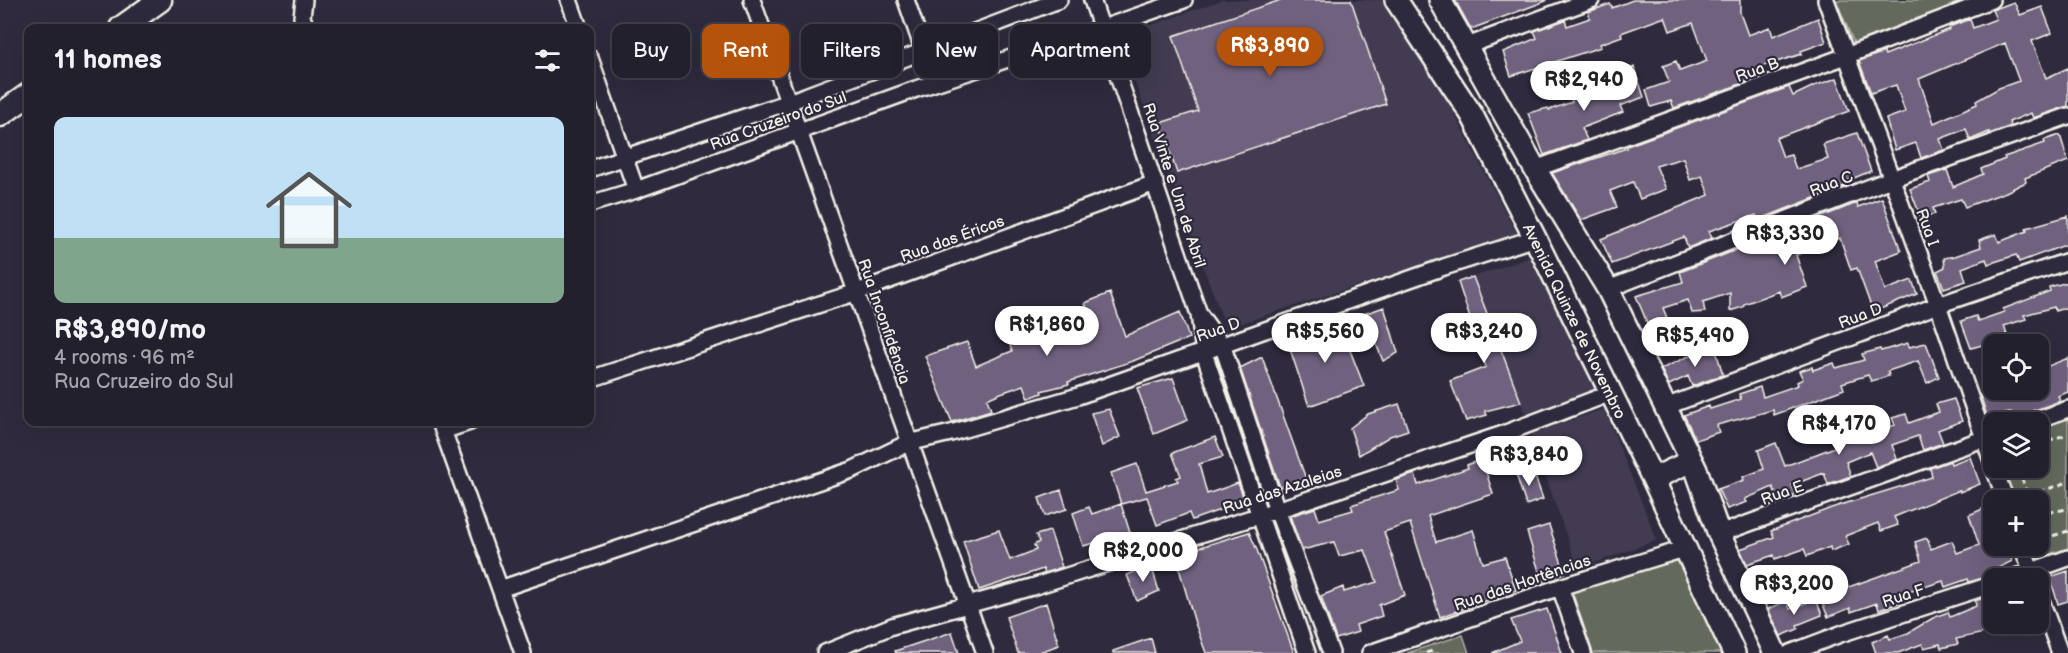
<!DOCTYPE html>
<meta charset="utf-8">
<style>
:root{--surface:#23202e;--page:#2f2d3a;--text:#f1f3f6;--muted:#a3a3aa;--line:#403e4a;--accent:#b45309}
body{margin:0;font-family:"Balsamiq Sans",sans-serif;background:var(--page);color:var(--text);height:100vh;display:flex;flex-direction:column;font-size:22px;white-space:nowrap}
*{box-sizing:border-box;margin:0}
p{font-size:20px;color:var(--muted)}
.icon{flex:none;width:33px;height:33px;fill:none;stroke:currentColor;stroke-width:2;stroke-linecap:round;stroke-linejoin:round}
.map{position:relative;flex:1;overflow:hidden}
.side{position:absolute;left:24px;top:24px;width:570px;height:402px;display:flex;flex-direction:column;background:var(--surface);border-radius:12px;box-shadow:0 6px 24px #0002,0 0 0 2px var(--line)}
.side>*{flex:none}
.banner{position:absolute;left:612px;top:24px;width:570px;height:54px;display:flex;gap:12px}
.controls{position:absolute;left:1983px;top:334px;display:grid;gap:12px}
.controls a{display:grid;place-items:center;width:66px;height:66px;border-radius:12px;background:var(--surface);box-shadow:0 6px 24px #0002,0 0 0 2px var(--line);font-size:30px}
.price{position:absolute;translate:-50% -51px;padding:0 14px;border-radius:21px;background:#fff;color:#222;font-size:20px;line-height:39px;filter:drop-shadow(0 2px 3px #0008)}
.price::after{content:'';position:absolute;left:50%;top:36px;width:18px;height:14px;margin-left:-9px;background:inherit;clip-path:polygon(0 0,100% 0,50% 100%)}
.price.active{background:var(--accent);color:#fff}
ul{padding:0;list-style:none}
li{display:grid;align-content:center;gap:12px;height:318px;padding:0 30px}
li span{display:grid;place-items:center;height:186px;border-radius:12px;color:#555}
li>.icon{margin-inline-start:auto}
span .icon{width:108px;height:108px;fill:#fffc;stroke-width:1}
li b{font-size:26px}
h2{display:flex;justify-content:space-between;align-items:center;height:72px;padding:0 30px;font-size:26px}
.chip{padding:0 21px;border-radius:12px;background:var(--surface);box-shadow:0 6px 24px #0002,0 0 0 2px var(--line);font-size:21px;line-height:54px}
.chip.active{background:var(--accent);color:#fff}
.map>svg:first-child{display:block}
.built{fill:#423b51}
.green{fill:#63695b;stroke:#acada2;stroke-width:1.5}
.building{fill:#6f627f;stroke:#f4f1e8;stroke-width:1.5;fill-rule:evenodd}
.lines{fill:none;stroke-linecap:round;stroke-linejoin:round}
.minor-casing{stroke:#f4f1e8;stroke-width:20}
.secondary-casing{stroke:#f4f1e8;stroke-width:26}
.primary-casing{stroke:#f4f1e8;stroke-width:27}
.path{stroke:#f4f1e8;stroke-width:3;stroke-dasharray:6 4.5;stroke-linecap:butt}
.minor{stroke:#2f2a3d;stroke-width:15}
.secondary{stroke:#2f2a3d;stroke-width:21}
.primary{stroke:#2f2a3d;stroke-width:22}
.labels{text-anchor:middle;stroke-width:4.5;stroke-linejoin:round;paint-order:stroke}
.street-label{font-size:16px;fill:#f4f1e8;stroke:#2f2a3d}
</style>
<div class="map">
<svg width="2068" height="653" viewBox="0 0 2068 653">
<rect width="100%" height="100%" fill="#2f2a3d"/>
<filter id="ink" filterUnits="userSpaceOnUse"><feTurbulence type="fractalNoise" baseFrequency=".0167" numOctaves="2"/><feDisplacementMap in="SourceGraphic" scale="12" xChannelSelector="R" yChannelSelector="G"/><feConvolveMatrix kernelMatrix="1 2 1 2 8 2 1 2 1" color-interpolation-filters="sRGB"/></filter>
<g filter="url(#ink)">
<path class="built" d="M 1222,0 L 1382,0 L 1441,89 L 1517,234 L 1226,328 L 1118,37 Z
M 1542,253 L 1603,388 L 1525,414 L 1473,277 Z
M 1604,409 L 1657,540 L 1578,569 L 1531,434 Z"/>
<path class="green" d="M 1836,0 L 1968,0 L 1854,43 Z
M 2068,415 L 2068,548 L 2039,558 L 2034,558 L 2029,546 L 2038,546 L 2038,501 L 2013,501 L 2001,468 L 2038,468 L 2039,425 Z
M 1682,559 L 1723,653 L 1593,653 L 1572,591 Z
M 1463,635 L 1469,653 L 1407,653 Z"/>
<path class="building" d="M 1281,0 L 1351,0 L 1386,104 L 1177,173 L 1160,123 L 1198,111 L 1173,36 Z
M 1455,0 L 1546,0 L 1546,1 L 1471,29 Z
M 1633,0 L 1740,0 L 1740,13 L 1748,35 L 1770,27 L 1773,36 L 1818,18 L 1826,42 L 1801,51 L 1802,54 L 1760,67 L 1763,76 L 1674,108 L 1671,101 L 1651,107 L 1646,90 L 1669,82 L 1663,66 L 1676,61 L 1680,71 L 1707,61 L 1693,23 L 1670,31 L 1665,17 L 1621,33 L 1622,36 L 1600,44 L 1601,47 L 1511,76 L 1503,52 L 1537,38 L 1534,31 L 1565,20 L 1567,26 L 1590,18 L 1588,12 L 1610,4 L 1612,8 Z
M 2014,2 L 2020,15 L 2042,7 L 2052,33 L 2032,41 L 2046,78 L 2068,68 L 2068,106 L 2033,118 L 2031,113 L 2009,122 L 2011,126 L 1989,134 L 1989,132 L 1970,140 L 1966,129 L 1940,139 L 1944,150 L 1921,158 L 1916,143 L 1895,150 L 1886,119 L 1905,112 L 1896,85 L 1871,93 L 1859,61 L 1884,52 L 1885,55 L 1950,29 L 1949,27 L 1970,19 L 1973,28 L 1996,19 L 1992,10 ZM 2005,43 L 2019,81 L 1999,88 L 1976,101 L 1977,104 L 1934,123 L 1919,79 Z
M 1634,67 L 1644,97 L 1620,106 L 1623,112 L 1582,128 L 1587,140 L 1544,155 L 1528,113 L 1548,108 L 1549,110 L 1572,102 L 1568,91 L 1589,82 L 1593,91 L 1618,82 L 1616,76 Z
M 1837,78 L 1849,111 L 1776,138 L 1783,157 L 1791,155 L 1796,169 L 1828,159 L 1823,144 L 1857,133 L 1871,171 L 1849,180 L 1850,184 L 1758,220 L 1756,215 L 1709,231 L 1712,238 L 1688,248 L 1684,237 L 1612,264 L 1601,239 L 1709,195 L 1702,176 L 1690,180 L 1683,158 L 1656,166 L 1666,189 L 1640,199 L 1633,182 L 1610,191 L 1617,207 L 1581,220 L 1552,173 L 1627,148 L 1627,146 L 1789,87 L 1793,96 L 1814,86 Z
M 2060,135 L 2068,161 L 2025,178 L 2026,182 L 2006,192 L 1965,207 L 1961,199 L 1933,208 L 1935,214 L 1921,218 L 1910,189 L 1930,182 L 1928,176 L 1947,170 L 1953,187 L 1983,174 L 1981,169 L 2005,159 L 2004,157 L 2045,143 L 2044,140 Z
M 1882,198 L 1901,251 L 1875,261 L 1885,290 L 1912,280 L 1917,294 L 1873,312 L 1857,268 L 1851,270 L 1840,238 L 1796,255 L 1807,287 L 1781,297 L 1779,291 L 1744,304 L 1743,307 L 1730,311 L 1730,293 L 1703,302 L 1705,312 L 1692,313 L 1688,300 L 1663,308 L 1674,335 L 1655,342 L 1636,296 L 1683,282 L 1680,272 L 1857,203 L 1858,207 Z
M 2068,216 L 2068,244 L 2019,262 L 2016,255 L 1988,264 L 1986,259 L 1962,268 L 1966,281 L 1944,288 L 1937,271 L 1945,267 L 1944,258 L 1955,256 L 1981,247 L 1979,240 L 1996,234 L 1999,242 L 2027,231 L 2026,228 Z
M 1473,277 L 1521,402 L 1485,411 L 1487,415 L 1466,421 L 1450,381 L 1486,367 L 1458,282 Z
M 2068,282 L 2068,307 L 2055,311 L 2054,307 L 2024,315 L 2026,319 L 2004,326 L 2008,338 L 1971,348 L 1961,321 L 1976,316 L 1978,321 L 2004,312 L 2003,309 L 2050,291 L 2049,287 Z
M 1110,293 L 1125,336 L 1180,312 L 1189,338 L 1133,361 L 1068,382 L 1069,384 L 1041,391 L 1042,393 L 1029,398 L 1024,385 L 998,394 L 987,399 L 991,410 L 952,422 L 925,356 L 967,342 L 976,366 L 1012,351 L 1004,328 L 1055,314 L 1062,334 L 1091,323 L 1085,303 Z
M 1384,307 L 1398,353 L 1383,361 L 1364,314 Z
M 1339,322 L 1364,386 L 1309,406 L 1287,340 Z
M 1908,343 L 1909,347 L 1926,343 L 1939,377 L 1927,383 L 1918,361 L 1888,371 L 1889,376 L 1871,381 L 1868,375 L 1842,383 L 1844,389 L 1774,415 L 1773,410 L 1717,425 L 1719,432 L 1696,440 L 1684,415 L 1709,406 L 1710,409 L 1741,399 L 1739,394 L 1760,387 L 1763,397 L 1798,385 L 1797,382 L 1803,379 L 1799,371 L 1812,367 L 1813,370 L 1834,363 L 1836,368 L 1864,360 L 1862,354 L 1880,349 L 1881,351 Z
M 1715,347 L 1723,375 L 1692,386 L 1688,376 L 1669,385 L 1661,369 L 1689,356 Z
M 1262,357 L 1306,479 L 1280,487 L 1240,368 Z
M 2068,358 L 2068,392 L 2058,396 L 2060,401 L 2013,418 L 2011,412 L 1988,419 L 1980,394 L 1993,390 L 2038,390 L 2038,370 Z
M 1173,378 L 1188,420 L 1154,434 L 1137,388 Z
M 1954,399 L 1962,421 L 1938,430 L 1943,443 L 1923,450 L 1918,436 L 1892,445 L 1897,459 L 1887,463 L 1876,467 L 1870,452 L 1846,462 L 1851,476 L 1828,484 L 1824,473 L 1792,485 L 1796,494 L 1778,500 L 1773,487 L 1745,499 L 1747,502 L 1727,509 L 1718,489 L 1744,480 L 1743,477 L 1764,469 L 1758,450 L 1776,443 L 1785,466 L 1840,445 L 1837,438 L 1857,429 L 1859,439 L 1895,425 L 1892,418 L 1906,414 L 1909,423 L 1939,412 L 1936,404 Z
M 1399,404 L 1408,430 L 1390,436 L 1359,455 L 1350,428 L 1368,414 Z
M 1109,409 L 1120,437 L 1102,446 L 1091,413 Z
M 1215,437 L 1223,457 L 1199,464 L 1207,494 L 1238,483 L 1245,501 L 1192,520 L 1189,513 L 1157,525 L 1147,497 L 1121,504 L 1111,473 L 1137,464 L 1146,491 L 1178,481 L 1176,478 L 1181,476 L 1172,453 Z
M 1970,457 L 1980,484 L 1960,492 L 1960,490 L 1894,517 L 1898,525 L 1881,531 L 1878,523 L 1845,536 L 1849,544 L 1831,551 L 1830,547 L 1807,556 L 1804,549 L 1775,559 L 1774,555 L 1747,564 L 1740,549 L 1774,537 L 1771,531 L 1834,507 L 1932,477 L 1930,468 L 1950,461 L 1951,464 Z
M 1482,459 L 1493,494 L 1428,516 L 1436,542 L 1473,530 L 1483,563 L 1505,557 L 1516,590 L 1440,617 L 1410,523 L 1384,532 L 1405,595 L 1379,605 L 1382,616 L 1356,625 L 1358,632 L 1336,639 L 1321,596 L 1343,587 L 1344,592 L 1377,582 L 1365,550 L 1339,556 L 1334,542 L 1302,550 L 1290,516 L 1315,508 L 1319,520 L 1353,510 L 1351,505 L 1399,490 L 1396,480 L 1415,474 L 1418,485 L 1468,468 L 1467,465 Z
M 1532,468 L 1543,499 L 1526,505 L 1516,474 Z
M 1061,490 L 1067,509 L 1045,516 L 1039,498 Z
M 1121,504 L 1131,536 L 1107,545 L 1106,540 L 1083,546 L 1073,513 L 1089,507 L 1092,514 Z
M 1994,504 L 1994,546 L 2007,546 L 2012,561 L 1994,570 L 1994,575 L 1969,582 L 1968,579 L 1945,587 L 1943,581 L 1899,595 L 1901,602 L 1879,610 L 1877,603 L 1851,612 L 1850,608 L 1828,617 L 1822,602 L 1844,593 L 1843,589 L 1921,561 L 1915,542 L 1927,538 L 1931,549 L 1952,541 L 1957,553 L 1979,545 L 1969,515 Z
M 1549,525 L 1565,573 L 1542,581 L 1527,532 Z
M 999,530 L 1010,560 L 1036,550 L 1034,545 L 1039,542 L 1036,535 L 1050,531 L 1062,567 L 1045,573 L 1043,569 L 979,590 L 963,541 Z
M 1249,532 L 1257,550 L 1294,653 L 1206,653 L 1195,623 L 1175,555 Z
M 1151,565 L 1159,591 L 1137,601 L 1127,575 Z
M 2068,571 L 2068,601 L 2058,604 L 2050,577 Z
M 1994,594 L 1994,620 L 1982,625 L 1984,633 L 1956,639 L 1958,644 L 1941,648 L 1940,644 L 1924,648 L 1922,644 L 1898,653 L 1876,653 L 1872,642 L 1888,635 L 1890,639 L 1908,633 L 1933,618 L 1948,612 L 1950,617 L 1976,606 L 1975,601 Z
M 1816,599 L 1822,615 L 1797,625 L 1798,629 L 1781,636 L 1768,609 L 1787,601 L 1790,609 Z
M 1046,603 L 1059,645 L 1037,653 L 1018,653 L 1006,617 Z
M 1547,609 L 1562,653 L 1492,653 L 1520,641 L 1511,620 Z
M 952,632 L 959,653 L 896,653 L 895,651 Z
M 1151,638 L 1155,653 L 1113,653 L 1113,651 Z"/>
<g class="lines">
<defs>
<path id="minor" d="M 304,0 L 302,17 L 306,28
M 569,0 L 579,28
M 752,0 L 985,653
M 906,0 L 924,52
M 1092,0 L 1199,314 L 1204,353 L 1307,653
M 1826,0 L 1938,305 L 1994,467
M 1467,46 L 1591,0
M 590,58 L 636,190
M 590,169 L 789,102 L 1059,0
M 1535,169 L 1846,56 L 1991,0
M 590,204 L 636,190 L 916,89 L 1103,28 L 1184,0
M 1608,289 L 1891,179 L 2068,116
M 1199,314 L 1223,347 L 1277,510 L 1331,653
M 590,379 L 857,292 L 1155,183
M 1665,407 L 1938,305 L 2068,261
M 440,422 L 523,653
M 2028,423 L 2068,409
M 443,431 L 470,422
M 1994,468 L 2006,501
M 1719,534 L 1994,435
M 2022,546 L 2034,579
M 2010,579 L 2068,558
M 1560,587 L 1583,653
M 500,589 L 852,470 L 908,443 L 951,433 L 1078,396 L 1444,267 L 1535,238
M 2038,592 L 2060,653
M 825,653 L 892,626 L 1032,587 L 1277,510 L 1503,434 L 1611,393
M 1370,653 L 1560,587 L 1687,548
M 1790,653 L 1843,633 L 1994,584"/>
<path id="secondary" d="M 1396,0 L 1472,115 L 1535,238 L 1653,479 L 1734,653
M 1440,0 L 1535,169 L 1608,289 L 1697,472 L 1719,534 L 1775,653
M 1653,479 L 1691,461"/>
<path id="primary" d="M 121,28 L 160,0
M 0,115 L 28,95"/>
</defs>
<use href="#minor" class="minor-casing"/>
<use href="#secondary" class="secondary-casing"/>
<use href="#primary" class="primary-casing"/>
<path class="path" d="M 2038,444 L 2068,434
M 2018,468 L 2028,496 L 2068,482
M 2020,500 L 2028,496 L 2030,501
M 2038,514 L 2068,509
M 2038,527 L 2043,539 L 2040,549
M 2043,539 L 2068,531
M 1426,653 L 1435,650"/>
<use href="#minor" class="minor"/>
<use href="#secondary" class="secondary"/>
<use href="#primary" class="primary"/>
</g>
</g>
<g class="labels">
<g class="street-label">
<text transform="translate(1757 69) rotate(-20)" y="6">Rua B</text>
<text transform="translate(778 120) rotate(-20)" y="6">Rua Cruzeiro do Sul</text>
<text transform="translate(1831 183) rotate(-21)" y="6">Rua C</text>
<text transform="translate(1175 185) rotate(72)" y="6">Rua Vinte e Um de Abril</text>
<text transform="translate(1928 227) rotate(70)" y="6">Rua I</text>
<text transform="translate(952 238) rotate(-20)" y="6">Rua das Éricas</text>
<text transform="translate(1860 315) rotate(-21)" y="6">Rua D</text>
<text transform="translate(885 321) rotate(71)" y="6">Rua Inconfidência</text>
<text transform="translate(1575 321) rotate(64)" y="6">Avenida Quinze de Novembro</text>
<text transform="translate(1218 329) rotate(-19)" y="6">Rua D</text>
<text transform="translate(1282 489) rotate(-18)" y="6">Rua das Azaleias</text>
<text transform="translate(1782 492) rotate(-20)" y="6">Rua E</text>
<text transform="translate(1522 582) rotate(-19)" y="6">Rua das Hortências</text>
<text transform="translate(1903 595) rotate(-18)" y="6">Rua F</text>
</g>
</g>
</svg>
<div class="controls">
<a><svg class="icon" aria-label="locate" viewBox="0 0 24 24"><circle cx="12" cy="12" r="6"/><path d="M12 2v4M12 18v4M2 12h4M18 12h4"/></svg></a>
<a><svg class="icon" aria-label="layers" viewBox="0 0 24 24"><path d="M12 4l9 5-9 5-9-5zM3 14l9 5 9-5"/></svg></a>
<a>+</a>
<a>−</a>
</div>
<b class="price active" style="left:1270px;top:78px">R$3,890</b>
<b class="price" style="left:1584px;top:112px">R$2,940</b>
<b class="price" style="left:1785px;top:266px">R$3,330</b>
<b class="price" style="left:1047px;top:357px">R$1,860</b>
<b class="price" style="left:1325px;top:364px">R$5,560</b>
<b class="price" style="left:1484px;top:364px">R$3,240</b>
<b class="price" style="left:1695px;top:368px">R$5,490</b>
<b class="price" style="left:1839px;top:456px">R$4,170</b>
<b class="price" style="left:1529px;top:487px">R$3,840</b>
<b class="price" style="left:1143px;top:583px">R$2,000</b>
<b class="price" style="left:1794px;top:616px">R$3,200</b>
<div class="banner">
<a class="chip">Buy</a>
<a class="chip active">Rent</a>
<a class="chip">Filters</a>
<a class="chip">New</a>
<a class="chip">Apartment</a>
</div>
<section class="side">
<h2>11 homes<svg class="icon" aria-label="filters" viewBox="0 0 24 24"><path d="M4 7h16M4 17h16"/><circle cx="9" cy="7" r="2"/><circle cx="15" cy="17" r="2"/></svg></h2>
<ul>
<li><span style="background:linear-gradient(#bfe0f5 65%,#7fa58c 0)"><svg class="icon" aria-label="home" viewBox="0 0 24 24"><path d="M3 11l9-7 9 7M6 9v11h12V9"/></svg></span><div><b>R$3,890/mo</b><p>4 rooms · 96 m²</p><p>Rua Cruzeiro do Sul</p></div></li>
</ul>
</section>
</div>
